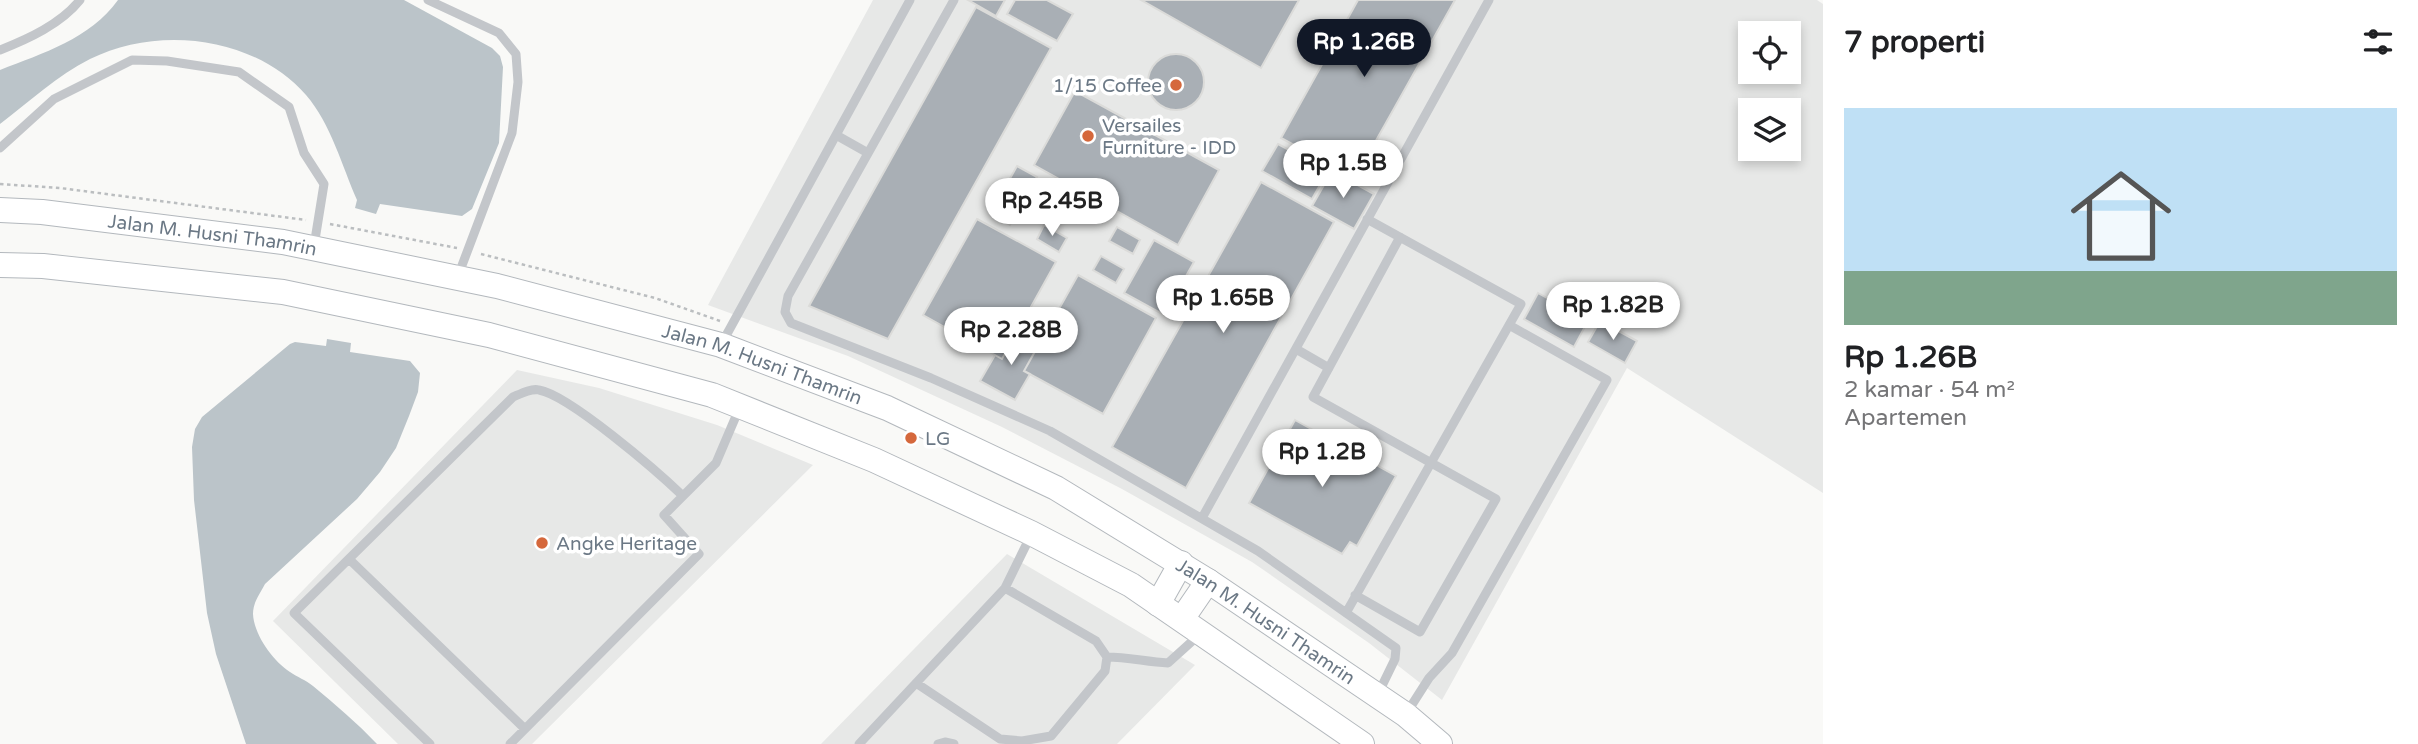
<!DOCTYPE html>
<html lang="id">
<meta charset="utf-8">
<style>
:root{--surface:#fff;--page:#f2f2f2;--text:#202124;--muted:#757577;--line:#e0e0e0;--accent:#111827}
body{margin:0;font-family:"Varela Round",sans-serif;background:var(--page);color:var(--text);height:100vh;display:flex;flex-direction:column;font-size:26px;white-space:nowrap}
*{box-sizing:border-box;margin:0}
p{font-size:23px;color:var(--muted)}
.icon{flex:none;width:38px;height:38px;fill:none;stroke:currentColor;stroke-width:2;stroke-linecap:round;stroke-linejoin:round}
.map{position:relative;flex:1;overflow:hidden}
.panel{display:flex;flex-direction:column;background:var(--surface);width:595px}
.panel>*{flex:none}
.fabs{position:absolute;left:1738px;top:21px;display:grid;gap:14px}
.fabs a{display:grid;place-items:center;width:63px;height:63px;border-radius:0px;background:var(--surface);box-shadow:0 4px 10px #0003;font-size:35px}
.price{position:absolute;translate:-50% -60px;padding:0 16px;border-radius:24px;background:#fff;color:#222;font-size:23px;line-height:46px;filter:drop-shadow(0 2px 4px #0008)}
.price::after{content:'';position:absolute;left:50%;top:42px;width:21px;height:16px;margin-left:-10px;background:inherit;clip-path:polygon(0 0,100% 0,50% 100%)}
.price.current{background:var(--accent);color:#fff}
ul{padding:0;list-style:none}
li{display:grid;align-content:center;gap:14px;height:371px;padding:0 21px}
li+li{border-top:2px solid var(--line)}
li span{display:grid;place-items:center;height:217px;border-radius:0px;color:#555}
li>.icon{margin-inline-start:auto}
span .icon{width:126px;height:126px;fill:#fffc;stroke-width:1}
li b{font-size:30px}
h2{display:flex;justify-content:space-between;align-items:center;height:84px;padding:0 21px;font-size:30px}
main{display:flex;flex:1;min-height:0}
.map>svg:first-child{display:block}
.built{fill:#e7e8e7;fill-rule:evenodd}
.water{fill:#bbc4c9}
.building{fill:#a9afb5;stroke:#dbdbd9;stroke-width:2}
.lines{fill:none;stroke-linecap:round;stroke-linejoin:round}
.secondary-casing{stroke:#b3b8bd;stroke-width:26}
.path{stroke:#bbbec0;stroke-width:2.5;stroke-dasharray:3.5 3.5;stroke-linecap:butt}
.service{stroke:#c3c6ca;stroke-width:9}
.secondary{stroke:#fff;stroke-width:24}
.poi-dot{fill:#d5683c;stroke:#fff;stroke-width:2.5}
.labels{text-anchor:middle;stroke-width:7;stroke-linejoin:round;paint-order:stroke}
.poi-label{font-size:19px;fill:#6b7885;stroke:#fff;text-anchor:start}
.street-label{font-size:19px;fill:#6b7885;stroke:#fff}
</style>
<main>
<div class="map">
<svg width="1823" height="744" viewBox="0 0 1823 744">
<rect width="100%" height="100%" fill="#f9f9f7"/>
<path class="built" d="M 873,0 L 1817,0 L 1823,4 L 1823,493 L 1627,368 L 1442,700 L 1369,643 L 1252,562 L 1122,489 L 1002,427 L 848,356 L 708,305 ZM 1750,33 L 1788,33 L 1788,72 L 1750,72 ZM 1750,110 L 1788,110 L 1788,149 L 1750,149 Z
M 517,370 L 599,388 L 717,425 L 813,465 L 532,744 L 398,744 L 273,621 Z
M 1007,554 L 1195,665 L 1117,744 L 821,744 Z"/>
<path class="water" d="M 118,0 L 404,0 L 492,48 L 500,56 L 503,67 L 499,143 L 472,209 L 462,216 L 380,204 L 376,214 L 355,208 L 357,200 C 342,166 331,124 306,95 C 254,36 158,25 90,59 C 58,75 29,102 0,124 L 0,70 C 43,53 90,39 118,0 Z
M 327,339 L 351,343 L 350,352 L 410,361 L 420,373 L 418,392 L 409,416 L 396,448 L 380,472 L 357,499 L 265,584 C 260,594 253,602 253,614 C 254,635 273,661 290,672 C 297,677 306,680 313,686 C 335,704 357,723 377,744 L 246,744 L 216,654 L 207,613 L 194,500 L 192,447 L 195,429 L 202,417 L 290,344 L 295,342 L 326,346 Z"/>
<path class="building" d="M 968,0 L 1005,0 L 996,16 Z
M 1015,0 L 1047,0 L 1073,14 L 1057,41 L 1007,14 Z
M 1141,0 L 1299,0 L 1261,68 Z
M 1358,0 L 1455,0 L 1355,178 L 1281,138 Z
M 976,7 L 1051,48 L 888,339 L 809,306 Z
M1148 82a28 28 0 1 1 56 0a28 28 0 1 1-56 0Z
M 1075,91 L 1219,170 L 1178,245 L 1034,165 Z
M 1278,144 L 1328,171 L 1312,199 L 1262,171 Z
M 1017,166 L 1037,177 L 1010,225 L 990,214 Z
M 1332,171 L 1374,194 L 1354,229 L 1312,206 Z
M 1261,182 L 1334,222 L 1186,488 L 1112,447 Z
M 1061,196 L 1084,209 L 1076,223 L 1053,210 Z
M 977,219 L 1056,262 L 1002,359 L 923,315 Z
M 1044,225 L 1067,238 L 1059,252 L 1037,239 Z
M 1117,227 L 1140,240 L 1133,254 L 1109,241 Z
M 1154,240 L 1194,262 L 1164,315 L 1124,293 Z
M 1101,256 L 1124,269 L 1116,283 L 1093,270 Z
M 1078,275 L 1156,318 L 1103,414 L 1024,371 Z
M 1538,293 L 1588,321 L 1574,347 L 1524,319 Z
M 1600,321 L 1637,341 L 1625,363 L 1588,342 Z
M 1017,332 L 1039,344 L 1024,371 L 1030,374 L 1015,400 L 980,381 L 995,355 L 1002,359 Z
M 1295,420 L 1396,476 L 1357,546 L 1350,542 L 1342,554 L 1249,503 Z"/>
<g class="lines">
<defs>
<g id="secondary">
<path id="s1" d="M 0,210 L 42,212 L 283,242 L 497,286 L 721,345 L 887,408 L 1056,488 L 1208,581 L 1406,715 L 1440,744"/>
<path d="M 0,265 L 43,266 L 283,292 L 489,335 L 712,395 L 874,460 L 1031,533 L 1131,585 L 1362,744"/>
<path d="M 1158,604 L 1181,563"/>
<path d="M 1182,619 L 1208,581"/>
</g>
</defs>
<use href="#secondary" class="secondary-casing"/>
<path class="path" d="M 0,184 L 60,188 L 306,220
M 330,224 L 457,248
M 481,254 L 655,298 L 720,321"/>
<path class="service" d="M 428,0 L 499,33 L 516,54 L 518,82 L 512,133 L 458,276
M 954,0 L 788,296 L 785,312 L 791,323 L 931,378 L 1050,431 L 1258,551 L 1396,648 L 1395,659 L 1378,694
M 0,50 C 28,39 61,24 80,0
M 836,135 L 868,153
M 0,148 L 54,99 L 132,60 L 167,61 L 239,72 L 289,107 L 304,153 L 324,184 L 314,246
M 722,343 L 910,0
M 1296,349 L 1329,368
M 1202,518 L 1489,0
M 349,559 L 525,729
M 1005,588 L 1031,535
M 1355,595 L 1420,632 L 1496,499 L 1313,397 L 1400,237
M 1346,613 L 1521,304 L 1367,219
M 1107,657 C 1128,657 1147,662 1168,663 L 1199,635
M 1406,714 L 1429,678 L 1452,653 L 1607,380 L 1509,325
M 430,744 L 294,613 L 513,397 C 520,394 531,388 539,390 C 569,395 658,472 683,496
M 510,744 L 699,554 L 664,515 L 716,463 L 739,409
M 859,744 L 1005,588 L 1096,641 L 1107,657 L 1105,671 L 1051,736 L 1022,741 L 1000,739 L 916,683
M 938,744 L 945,742 L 954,744"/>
<use href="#secondary" class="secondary"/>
</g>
<g class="poi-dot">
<circle cx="1176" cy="85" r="7"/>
<circle cx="1088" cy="136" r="7"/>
<circle cx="911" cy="438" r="7"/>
<circle cx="542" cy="543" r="7"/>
</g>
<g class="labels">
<g class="poi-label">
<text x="1162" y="92" text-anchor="end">1/15 Coffee</text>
<text x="1102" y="132">Versailes<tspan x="1102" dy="22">Furniture - IDD</tspan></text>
<text x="925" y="445">LG</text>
<text x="556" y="550">Angke Heritage</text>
</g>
<g class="street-label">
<text dy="7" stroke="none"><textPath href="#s1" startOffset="214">Jalan M. Husni Thamrin</textPath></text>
<text dy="7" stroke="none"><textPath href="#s1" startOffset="780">Jalan M. Husni Thamrin</textPath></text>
<text dy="7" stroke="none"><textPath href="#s1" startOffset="1348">Jalan M. Husni Thamrin</textPath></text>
</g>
</g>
</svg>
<div class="fabs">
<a><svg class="icon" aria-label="locate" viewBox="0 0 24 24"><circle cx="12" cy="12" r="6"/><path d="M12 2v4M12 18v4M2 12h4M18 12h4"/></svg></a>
<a><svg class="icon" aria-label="layers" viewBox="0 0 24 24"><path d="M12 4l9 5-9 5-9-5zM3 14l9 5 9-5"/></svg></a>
</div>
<b class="price current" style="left:1364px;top:79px">Rp 1.26B</b>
<b class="price" style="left:1343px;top:200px">Rp 1.5B</b>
<b class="price" style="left:1052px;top:238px">Rp 2.45B</b>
<b class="price" style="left:1223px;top:335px">Rp 1.65B</b>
<b class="price" style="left:1613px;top:342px">Rp 1.82B</b>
<b class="price" style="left:1011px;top:367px">Rp 2.28B</b>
<b class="price" style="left:1322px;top:489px">Rp 1.2B</b>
</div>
<section class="panel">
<h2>7 properti<svg class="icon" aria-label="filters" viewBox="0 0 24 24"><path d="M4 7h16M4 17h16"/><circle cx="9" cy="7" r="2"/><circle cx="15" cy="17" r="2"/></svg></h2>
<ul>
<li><span style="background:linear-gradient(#bfe0f5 75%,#7fa58c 0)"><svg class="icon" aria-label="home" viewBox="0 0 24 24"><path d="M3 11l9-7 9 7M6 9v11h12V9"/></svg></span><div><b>Rp 1.26B</b><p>2 kamar · 54 m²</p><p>Apartemen</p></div></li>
</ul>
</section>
</main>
